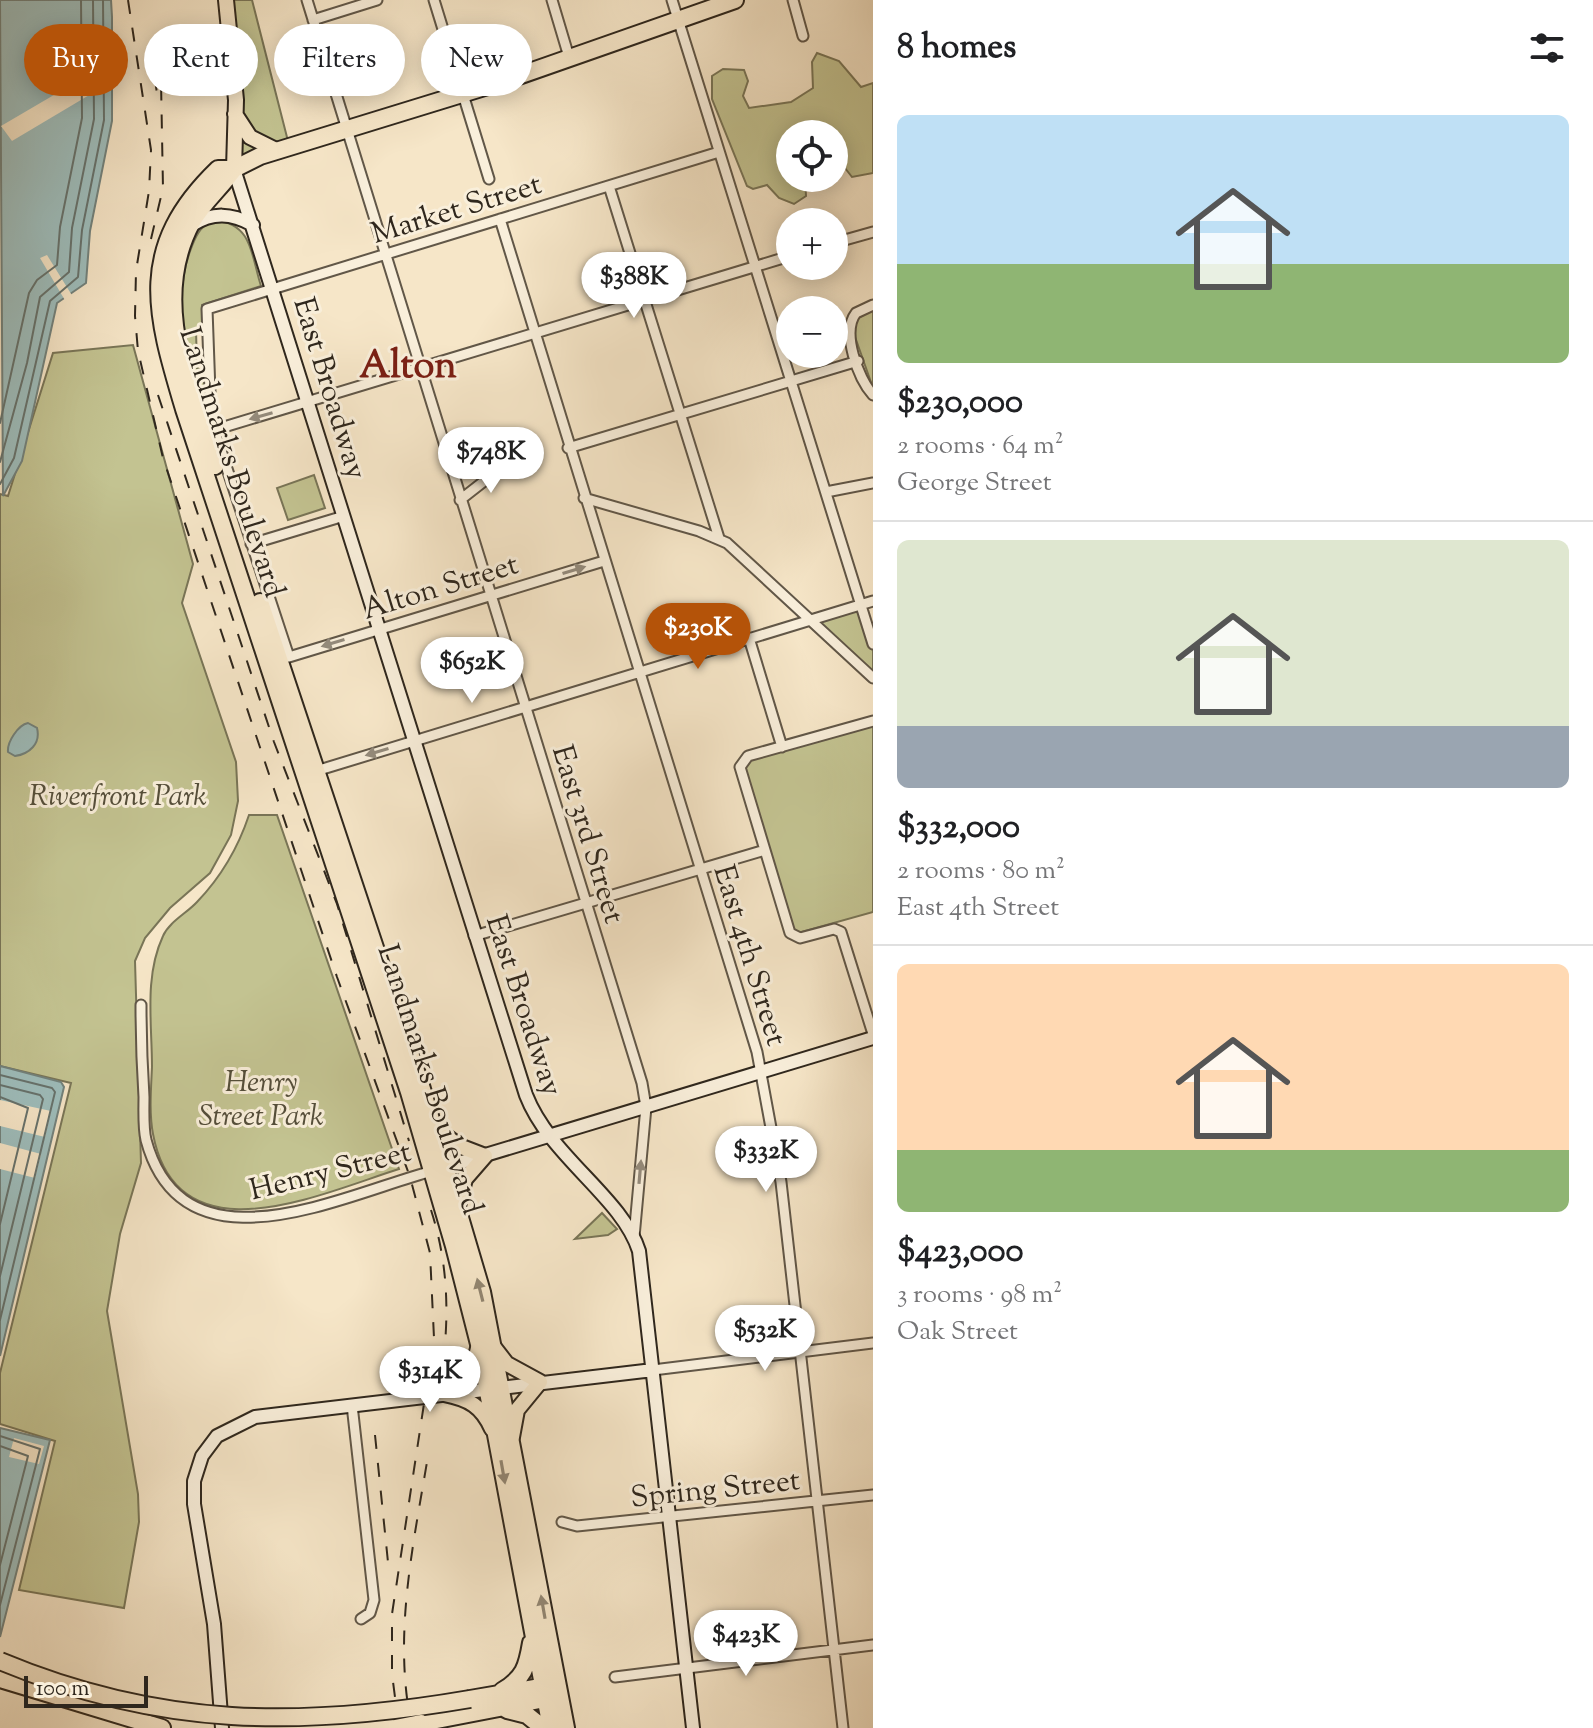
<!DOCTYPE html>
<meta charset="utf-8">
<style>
:root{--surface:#fff;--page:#f6f6f6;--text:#202124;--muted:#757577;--line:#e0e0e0;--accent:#b45309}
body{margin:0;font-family:"Sorts Mill Goudy",serif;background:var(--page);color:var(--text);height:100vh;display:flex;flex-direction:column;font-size:30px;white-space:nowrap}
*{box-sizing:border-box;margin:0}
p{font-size:26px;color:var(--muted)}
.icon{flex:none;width:44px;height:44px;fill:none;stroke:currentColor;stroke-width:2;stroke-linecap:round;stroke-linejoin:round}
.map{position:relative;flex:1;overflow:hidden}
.panel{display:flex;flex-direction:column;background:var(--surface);width:720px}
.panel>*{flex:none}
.banner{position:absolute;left:24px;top:24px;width:728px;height:72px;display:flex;gap:16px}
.tools{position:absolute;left:776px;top:120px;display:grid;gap:16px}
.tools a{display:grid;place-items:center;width:72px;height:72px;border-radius:50%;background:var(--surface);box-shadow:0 4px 20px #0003;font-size:40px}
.scale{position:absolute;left:24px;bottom:20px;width:124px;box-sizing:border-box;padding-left:8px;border:4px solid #2f271d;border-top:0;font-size:22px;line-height:28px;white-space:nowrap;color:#2f271d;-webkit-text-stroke:6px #f9efdb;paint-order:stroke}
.price{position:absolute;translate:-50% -68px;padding:0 18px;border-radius:28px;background:#fff;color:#222;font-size:26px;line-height:52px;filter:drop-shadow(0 2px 4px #0008)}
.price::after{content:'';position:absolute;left:50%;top:48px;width:24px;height:18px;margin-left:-12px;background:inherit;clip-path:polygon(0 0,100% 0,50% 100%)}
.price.on{background:var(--accent);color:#fff}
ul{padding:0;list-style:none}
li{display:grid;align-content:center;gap:16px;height:424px;padding:0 24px}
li+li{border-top:2px solid var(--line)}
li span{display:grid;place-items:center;height:248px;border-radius:12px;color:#555}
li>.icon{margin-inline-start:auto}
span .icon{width:144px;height:144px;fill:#fffc;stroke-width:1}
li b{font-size:34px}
h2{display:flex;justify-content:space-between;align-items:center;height:96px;padding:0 24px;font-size:34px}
.chip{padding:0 28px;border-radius:36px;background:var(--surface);box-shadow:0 4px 20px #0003;font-size:28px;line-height:72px}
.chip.on{background:var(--accent);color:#fff}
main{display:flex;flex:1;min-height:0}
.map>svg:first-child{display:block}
.green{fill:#c3c391;stroke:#797557;stroke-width:2}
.water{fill:#9ebebd;stroke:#72827d;stroke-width:2}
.pier{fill:#f6e6c8}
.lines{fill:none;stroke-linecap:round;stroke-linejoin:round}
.shore{stroke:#66726d;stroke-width:2}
.street-casing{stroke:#615748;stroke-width:13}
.secondary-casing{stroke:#2f271d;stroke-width:16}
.primary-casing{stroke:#2f271d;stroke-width:18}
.highway-casing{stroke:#2f271d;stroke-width:20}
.street{stroke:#f9efdb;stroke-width:9}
.secondary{stroke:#f9efdb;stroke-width:12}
.primary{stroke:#f6e6c8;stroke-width:14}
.highway{stroke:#f6e6c8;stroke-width:16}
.rail{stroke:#2f271d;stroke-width:2;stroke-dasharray:14 14;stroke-linecap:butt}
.highway-bridge-casing{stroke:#2f271d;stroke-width:20;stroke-linecap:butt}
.highway-bridge{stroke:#f6e6c8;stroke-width:16}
.oneway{fill:#948b7c}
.oneway2{fill:#928672}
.labels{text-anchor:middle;stroke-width:6;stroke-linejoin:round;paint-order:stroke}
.street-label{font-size:30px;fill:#2f271d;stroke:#f9efdb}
.park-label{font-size:30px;font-style:italic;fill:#544e3a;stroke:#f9efdb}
.district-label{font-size:38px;font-weight:bold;fill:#7a1f14;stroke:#f9efdb}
</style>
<main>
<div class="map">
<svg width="873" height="1728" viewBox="0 0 873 1728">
<rect width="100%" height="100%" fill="#f6e6c8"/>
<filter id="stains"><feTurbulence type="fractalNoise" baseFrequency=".0025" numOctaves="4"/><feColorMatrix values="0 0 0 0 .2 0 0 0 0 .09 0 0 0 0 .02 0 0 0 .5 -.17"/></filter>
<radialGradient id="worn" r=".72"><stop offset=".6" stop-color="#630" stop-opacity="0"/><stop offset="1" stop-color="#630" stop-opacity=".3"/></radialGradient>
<path class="green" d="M 229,0 L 252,0 L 289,145 L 257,154 L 238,154 Z
M 817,53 L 839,61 L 861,87 L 873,83 L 873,173 L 852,177 L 834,154 L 834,134 L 790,134 L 790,178 L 805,178 L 806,196 L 794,204 L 779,198 L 767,185 L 753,189 L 747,186 L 712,99 L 712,76 L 723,69 L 744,70 L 748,81 L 743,96 L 749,108 L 791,102 L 813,88 L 812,62 Z
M 216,220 C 253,225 251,255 261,286 L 202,305 L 204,334 L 196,330 L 197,368 L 205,372 L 206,416 C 189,361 169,302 192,246 C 197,233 202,224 216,220 Z
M 873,309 L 873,388 L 854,334 L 857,319 Z
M 133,345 L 193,564 L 182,603 L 236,762 L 238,801 L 231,835 L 210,873 L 170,908 L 145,938 L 135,961 L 141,1163 L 120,1234 L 107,1311 L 138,1494 L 139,1522 L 124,1608 L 19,1590 L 55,1441 L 0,1424 L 0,1373 L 71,1083 L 0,1066 L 0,494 L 8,496 L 53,353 Z
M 314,475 L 325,508 L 288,520 L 277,488 Z
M 859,608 L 873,651 L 873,676 L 816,621 Z
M 873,725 L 873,912 L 798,933 L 793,928 L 744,767 L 750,760 Z
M 249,815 L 277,815 L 399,1169 C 322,1193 177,1262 153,1134 C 149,1113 151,1089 152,1067 C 152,1023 144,977 163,936 C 169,922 187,913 197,902 C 222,876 238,848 249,815 Z
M 602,1213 L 617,1229 L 608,1235 L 575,1239 Z"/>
<path class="water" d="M 0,0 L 111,0 L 112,17 L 112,121 L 90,231 L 86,283 L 57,303 L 22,461 L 3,496 Z
M 28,723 L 37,728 C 41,744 29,754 15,756 L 8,752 C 7,742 18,725 28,723 Z
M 0,1066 L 61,1082 L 64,1087 L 0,1356 Z
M 0,1428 L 50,1440 L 0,1637 Z"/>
<path class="pier" d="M 88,75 L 96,91 L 12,141 L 1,126 Z
M 47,255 L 73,297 L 66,302 L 40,258 Z
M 0,1100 L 51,1111 L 45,1137 L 0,1126 Z
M 0,1143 L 41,1154 L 35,1178 L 0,1169 Z
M 14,1438 L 44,1446 L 39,1464 L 9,1457 Z"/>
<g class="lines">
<path class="shore" d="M 0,423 L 29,293 L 37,280 L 57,265 L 60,227 L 82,118 L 81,0
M 0,462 L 27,363 L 40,297 L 69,272 L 72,228 L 94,119 L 93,0
M 0,484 L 14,458 L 50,301 L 78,277 L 82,230 L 104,120 L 103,0
M 0,1075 L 52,1088 L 55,1092 L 0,1320
M 0,1085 L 40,1095 L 43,1099 L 0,1276
M 0,1097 L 28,1108 L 0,1224
M 0,1436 L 40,1449 L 0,1605
M 0,1446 L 28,1456 L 0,1565"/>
<defs>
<path id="street" d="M 307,0 L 642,1083 L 646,1107 L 634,1237
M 434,0 L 489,179
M 552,0 L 569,57
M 672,0 L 873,644
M 793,0 L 803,36
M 313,20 L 377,0
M 609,186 L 719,538
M 500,219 L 757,1052 L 781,1182 L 843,1728
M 834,243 L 873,232
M 873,305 L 856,313 C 841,332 858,378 873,395
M 214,430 L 790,256
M 568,448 L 858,361
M 446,455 L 471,465 L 506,466
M 826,492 L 873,483
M 584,498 L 699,531 L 727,543 L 873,678
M 460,500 L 501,468
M 251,544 L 344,516
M 604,561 L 289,657 L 211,420 L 207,309 L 719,152
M 749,638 L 782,747
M 873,721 L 748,756 L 740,767 L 790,933 L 800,938 L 834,929 L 841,932 L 873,1034
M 316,771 L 873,601
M 474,936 L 765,850
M 141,1005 C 141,1036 142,1066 144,1097 C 144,1111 143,1127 146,1140 C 183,1277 343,1195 432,1171
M 653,1370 L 873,1343
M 352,1405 L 374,1600 L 370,1613 L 361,1619
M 562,1522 L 577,1526 L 873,1495
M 615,1677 L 873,1645"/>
<path id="secondary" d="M 234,169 L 526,1095 C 550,1157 622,1197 639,1251 L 693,1728
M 192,225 C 213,212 231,213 253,225
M 439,1169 L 873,1038
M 222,1728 L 214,1624 L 194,1504 L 194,1481 L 202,1456 L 217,1436 L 255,1417 L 653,1370"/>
<path id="primary" d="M 226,0 L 236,100 L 234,169
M 235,114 L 250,137 L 278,151
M 434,1127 L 459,1146 L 485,1156 L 465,1179 L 457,1210
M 493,1346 L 507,1364 L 540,1382 L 517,1410 L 512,1437
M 444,1394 C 469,1399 482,1406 492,1429
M 444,1394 L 473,1369 L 479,1344"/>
<path id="highway" d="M 215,466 C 190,387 149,302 192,222 C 203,202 221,188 234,169
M 260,602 L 422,1089 L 482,1292 L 566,1728
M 0,1679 L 162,1728
M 502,1691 C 524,1678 527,1667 531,1643
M 470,1699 L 552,1685
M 507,1710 L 527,1715 L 543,1728
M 421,1723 L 555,1697
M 551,1728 L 479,1344 L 454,1246 L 409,1092 L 184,409 C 155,312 136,248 218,169 L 234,169 L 260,156 L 504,81 L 735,0"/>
</defs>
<use href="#street" class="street-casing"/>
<use href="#secondary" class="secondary-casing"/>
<use href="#primary" class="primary-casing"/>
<use href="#highway" class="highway-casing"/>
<use href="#street" class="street"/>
<use href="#secondary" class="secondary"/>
<use href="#primary" class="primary"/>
<use href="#highway" class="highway"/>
<path class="rail" d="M 128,0 L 151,150 L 149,191 L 136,271 L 135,316 L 138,351 L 163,458 L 337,977 L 410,1177 L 430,1253 L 434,1338 L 392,1614 L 392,1674 L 399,1728
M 150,49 L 157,93
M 151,239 L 163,188 L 161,81
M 158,395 L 274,742 L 337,904 L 409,1141
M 431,1210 C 452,1275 449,1337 437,1403
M 375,1435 L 389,1572
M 412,1728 C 393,1639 412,1551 427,1462"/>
<defs>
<path id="highway-bridge" d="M 0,1661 C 160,1728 301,1728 470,1699
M 395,1728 L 421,1723"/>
</defs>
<use href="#highway-bridge" class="highway-bridge-casing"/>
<use href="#highway-bridge" class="highway-bridge"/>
</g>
<defs><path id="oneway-solid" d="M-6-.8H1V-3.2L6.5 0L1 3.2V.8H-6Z" transform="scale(2)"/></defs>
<g class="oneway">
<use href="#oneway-solid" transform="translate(261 416) rotate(164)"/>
<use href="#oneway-solid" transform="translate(574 570) rotate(-17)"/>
<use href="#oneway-solid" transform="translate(333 643) rotate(163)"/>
<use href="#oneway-solid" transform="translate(377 752) rotate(163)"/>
<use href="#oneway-solid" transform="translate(640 1172) rotate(-85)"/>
</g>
<g class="oneway2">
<use href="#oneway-solid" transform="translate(480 1290) rotate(-104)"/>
<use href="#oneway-solid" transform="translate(503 1472) rotate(80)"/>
<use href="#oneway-solid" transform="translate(543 1607) rotate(-100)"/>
</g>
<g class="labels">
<g class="street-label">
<text transform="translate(456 208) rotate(-17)" y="10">Market Street</text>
<text transform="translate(331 388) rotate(73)" y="10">East Broadway</text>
<text transform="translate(233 462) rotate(72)" y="10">Landmarks Boulevard</text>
<text transform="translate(440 586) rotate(-17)" y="10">Alton Street</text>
<text transform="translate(589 834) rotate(73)" y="10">East 3rd Street</text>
<text transform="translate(751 955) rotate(73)" y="10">East 4th Street</text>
<text transform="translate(525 1005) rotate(72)" y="10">East Broadway</text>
<text transform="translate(431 1079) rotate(72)" y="10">Landmarks Boulevard</text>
<text transform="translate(330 1170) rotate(-14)" y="10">Henry Street</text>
<text transform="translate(715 1488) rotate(-6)" y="10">Spring Street</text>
</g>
<g class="park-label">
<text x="118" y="805">Riverfront Park</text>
<text x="261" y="1091">Henry<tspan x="261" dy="34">Street Park</tspan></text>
</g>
<g class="district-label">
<text x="408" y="377">Alton</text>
</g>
</g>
<rect width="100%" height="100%" filter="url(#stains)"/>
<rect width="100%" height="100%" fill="url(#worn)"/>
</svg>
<div class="tools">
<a><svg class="icon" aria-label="locate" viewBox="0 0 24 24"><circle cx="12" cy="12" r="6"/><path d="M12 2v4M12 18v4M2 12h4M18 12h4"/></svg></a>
<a>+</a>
<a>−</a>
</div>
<div class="scale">100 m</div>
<b class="price" style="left:634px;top:320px">$388K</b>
<b class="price" style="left:491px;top:495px">$748K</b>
<b class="price on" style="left:698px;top:671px">$230K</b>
<b class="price" style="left:472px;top:705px">$652K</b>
<b class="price" style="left:766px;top:1194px">$332K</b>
<b class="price" style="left:765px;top:1373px">$532K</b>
<b class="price" style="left:430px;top:1414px">$314K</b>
<b class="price" style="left:746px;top:1678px">$423K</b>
<div class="banner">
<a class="chip on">Buy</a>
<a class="chip">Rent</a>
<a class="chip">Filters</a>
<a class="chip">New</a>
</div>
</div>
<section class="panel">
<h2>8 homes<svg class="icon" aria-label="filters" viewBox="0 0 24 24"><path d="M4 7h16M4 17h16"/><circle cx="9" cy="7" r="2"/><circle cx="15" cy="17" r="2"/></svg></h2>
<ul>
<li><span style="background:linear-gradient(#bfe0f5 60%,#8fb573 0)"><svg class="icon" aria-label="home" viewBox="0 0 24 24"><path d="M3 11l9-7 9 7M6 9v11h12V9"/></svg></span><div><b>$230,000</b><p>2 rooms · 64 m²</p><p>George Street</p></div></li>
<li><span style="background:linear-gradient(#dfe7d0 75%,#9aa5b1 0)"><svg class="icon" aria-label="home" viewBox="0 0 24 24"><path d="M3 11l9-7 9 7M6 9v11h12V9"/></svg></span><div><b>$332,000</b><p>2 rooms · 80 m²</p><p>East 4th Street</p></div></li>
<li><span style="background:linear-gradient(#ffd9b3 75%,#8fb573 0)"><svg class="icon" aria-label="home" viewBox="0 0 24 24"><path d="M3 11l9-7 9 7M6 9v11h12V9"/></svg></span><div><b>$423,000</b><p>3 rooms · 98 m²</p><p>Oak Street</p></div></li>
</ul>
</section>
</main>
